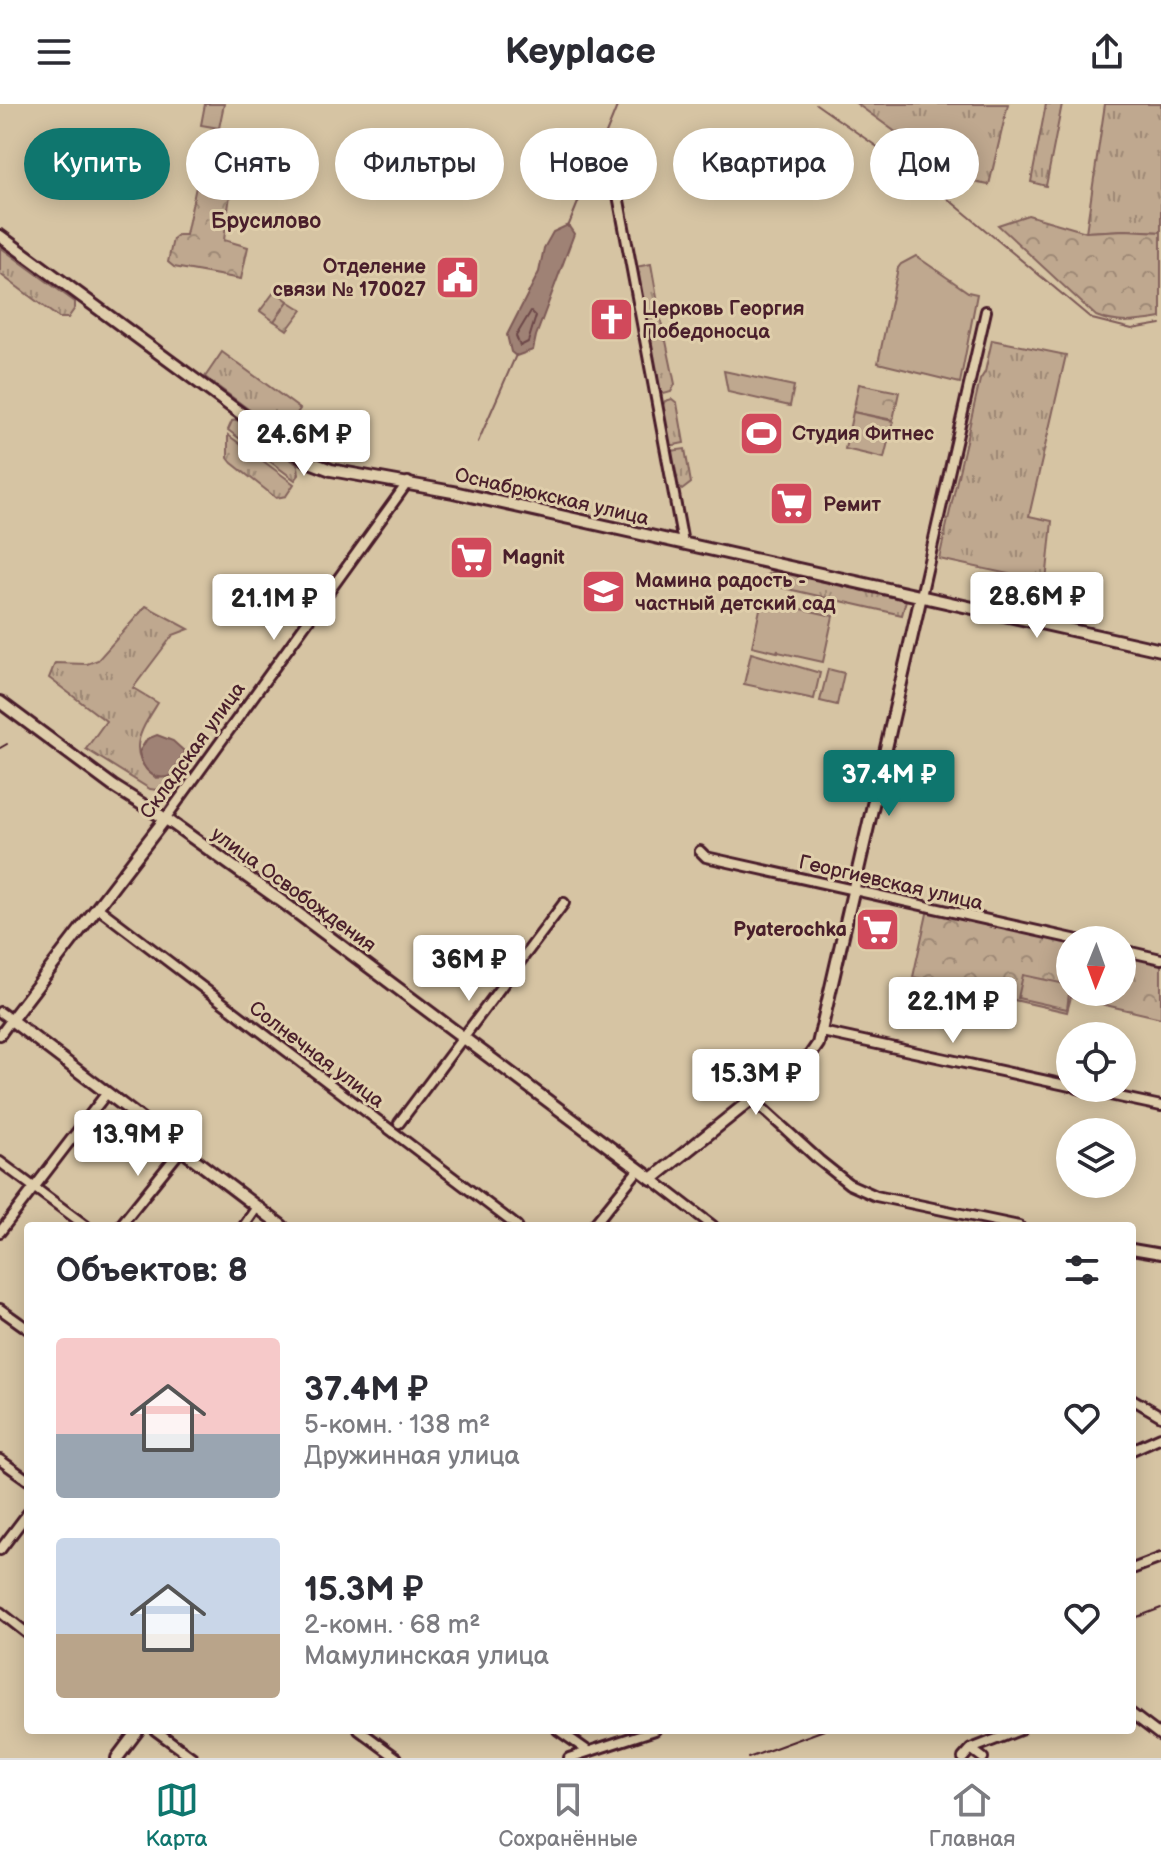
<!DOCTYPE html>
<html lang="ru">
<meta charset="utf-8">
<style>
:root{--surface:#fff;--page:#f2f2f3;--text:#2b2b33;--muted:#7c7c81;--line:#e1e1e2;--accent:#0f766e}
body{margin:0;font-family:"Balsamiq Sans",sans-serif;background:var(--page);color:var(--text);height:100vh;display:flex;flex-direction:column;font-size:30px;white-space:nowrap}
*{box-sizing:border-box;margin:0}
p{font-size:26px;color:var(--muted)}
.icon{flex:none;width:44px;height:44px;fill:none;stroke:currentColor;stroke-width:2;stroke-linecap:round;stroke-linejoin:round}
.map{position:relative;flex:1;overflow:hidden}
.panel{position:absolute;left:24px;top:1118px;width:1112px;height:512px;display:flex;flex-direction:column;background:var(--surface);border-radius:8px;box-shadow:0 4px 20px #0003}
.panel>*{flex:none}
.top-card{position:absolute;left:24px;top:24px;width:1114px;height:72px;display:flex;gap:16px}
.needle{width:52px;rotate:181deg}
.buttons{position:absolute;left:1056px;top:822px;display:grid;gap:16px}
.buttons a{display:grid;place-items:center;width:80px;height:80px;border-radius:50%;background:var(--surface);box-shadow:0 4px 20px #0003;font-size:40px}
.price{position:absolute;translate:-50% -68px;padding:0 18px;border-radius:8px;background:#fff;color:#222;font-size:26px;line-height:52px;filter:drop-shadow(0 2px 4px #0008)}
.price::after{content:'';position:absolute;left:50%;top:48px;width:24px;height:18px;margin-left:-12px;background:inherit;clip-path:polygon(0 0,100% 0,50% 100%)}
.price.active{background:var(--accent);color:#fff}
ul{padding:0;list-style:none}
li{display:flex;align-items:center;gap:24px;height:200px;padding:0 32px}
li span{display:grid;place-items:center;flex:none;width:224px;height:160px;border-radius:8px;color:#555}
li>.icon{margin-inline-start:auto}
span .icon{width:96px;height:96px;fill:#fffc;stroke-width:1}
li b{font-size:34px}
h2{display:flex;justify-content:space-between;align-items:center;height:96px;padding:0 32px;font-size:34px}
.tag{padding:0 28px;border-radius:36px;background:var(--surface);box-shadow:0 4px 20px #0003;font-size:28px;line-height:72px}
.tag.active{background:var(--accent);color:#fff}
header{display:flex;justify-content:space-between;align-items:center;height:104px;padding:0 32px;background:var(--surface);font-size:36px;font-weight:800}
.dock{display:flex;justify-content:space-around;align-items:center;height:112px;border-top:2px solid var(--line);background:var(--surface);font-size:22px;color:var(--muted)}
.dock a{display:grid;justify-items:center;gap:4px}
.dock .active{color:var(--accent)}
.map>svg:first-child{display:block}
.grass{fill:url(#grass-tufts);stroke:#84645d;stroke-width:2}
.forest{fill:url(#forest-crowns);stroke:#84645d;stroke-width:2}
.garden{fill:#bfa88f;stroke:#84645d;stroke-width:2}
.water{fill:#9f8274;stroke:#7d5a57;stroke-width:2}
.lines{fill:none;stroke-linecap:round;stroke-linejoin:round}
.shore{stroke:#6c4748;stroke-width:2}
.stream{stroke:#7d5a57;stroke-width:2}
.minor-casing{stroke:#4a1f2b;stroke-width:14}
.tertiary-casing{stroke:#4a1f2b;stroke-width:16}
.minor{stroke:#dfceab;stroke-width:8}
.tertiary{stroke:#dfceab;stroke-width:10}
.rail{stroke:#4a1f2b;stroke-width:2}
.labels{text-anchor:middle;stroke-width:6;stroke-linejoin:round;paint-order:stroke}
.poi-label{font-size:20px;font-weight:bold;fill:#4a1f2b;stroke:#dfceab;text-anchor:start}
.street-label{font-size:20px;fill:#4a1f2b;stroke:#dfceab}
.neighbourhood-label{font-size:22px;font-weight:bold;fill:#4a1f2b;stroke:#dfceab}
</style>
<header><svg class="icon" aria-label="menu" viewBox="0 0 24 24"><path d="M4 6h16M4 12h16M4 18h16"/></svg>Keyplace<svg class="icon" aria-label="share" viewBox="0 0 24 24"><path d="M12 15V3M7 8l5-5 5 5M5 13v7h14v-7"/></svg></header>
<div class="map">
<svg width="1161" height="1654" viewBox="0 0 1161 1654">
<defs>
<pattern id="grass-tufts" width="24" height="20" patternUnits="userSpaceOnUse" patternTransform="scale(2)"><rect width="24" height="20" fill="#bfa88f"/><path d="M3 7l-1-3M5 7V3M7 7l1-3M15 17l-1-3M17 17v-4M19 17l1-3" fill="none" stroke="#9d8875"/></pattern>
<pattern id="forest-crowns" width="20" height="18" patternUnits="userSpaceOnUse" patternTransform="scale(2)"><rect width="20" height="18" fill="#bfa88f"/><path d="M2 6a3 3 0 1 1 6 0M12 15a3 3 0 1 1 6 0" fill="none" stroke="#9d8875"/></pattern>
</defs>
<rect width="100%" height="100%" fill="#d6c4a3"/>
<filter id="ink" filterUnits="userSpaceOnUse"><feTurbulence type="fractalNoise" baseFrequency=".0125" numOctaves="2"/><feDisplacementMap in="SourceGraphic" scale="16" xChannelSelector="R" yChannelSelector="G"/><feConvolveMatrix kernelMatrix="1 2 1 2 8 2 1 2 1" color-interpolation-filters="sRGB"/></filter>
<g filter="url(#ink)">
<path class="grass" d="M 857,0 L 1008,0 L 989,81 L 962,76 Z
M 1046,0 L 1062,0 L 1046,82 L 1031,78 Z
M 1105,0 L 1161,0 L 1161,128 L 1125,126 L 1086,128 Z
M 0,143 L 75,198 L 75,204 L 68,214 L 59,214 L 0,170 Z
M 651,160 L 662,222 L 659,226 L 650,227 L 647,223 L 636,163 Z
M 657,232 L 666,237 L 675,280 L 671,288 L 664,290 L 659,286 L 650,241 L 652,234 Z
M 992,236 L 1066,251 L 1029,412 L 1052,417 L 1046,478 L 939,455 L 980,276 L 985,268 Z
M 222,248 L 300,305 L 282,330 L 205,273 Z
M 672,295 L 677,299 L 684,339 L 669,342 L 662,303 L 665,297 Z
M 237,316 L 298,361 L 299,371 L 295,376 L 228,326 L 232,317 Z
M 228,331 L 294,380 L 286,392 L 276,394 L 232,359 L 228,354 Z
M 685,345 L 691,379 L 682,386 L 677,381 L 670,347 Z
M 777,467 L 906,496 L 902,511 L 762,479 L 768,470 Z
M 146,502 L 189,525 L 173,531 L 133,584 L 158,599 C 141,626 124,649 156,674 L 171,672 L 176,678 L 171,688 L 150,685 L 86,645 L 106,617 L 49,574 L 55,559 L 87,560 L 98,556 Z"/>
<path class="forest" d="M 201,58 L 214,61 L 210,85 L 230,91 L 224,136 L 248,143 L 241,175 L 174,163 L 168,158 L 173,135 L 178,131 L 186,131 Z
M 1028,111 L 1086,128 L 1125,126 L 1161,128 L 1161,214 C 1137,218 1118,221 1096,212 L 998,121 Z
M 288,197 L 302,206 L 287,226 L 274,217 Z
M 859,280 L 899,288 L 893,316 L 853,308 Z
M 928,805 L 1070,837 L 1070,888 L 1122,888 L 1122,849 L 1161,857 L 1161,914 L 1071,893 L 1067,908 L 913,873 Z"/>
<path class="garden" d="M 205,0 L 224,0 L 219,24 L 201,21 Z
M 916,152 L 968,188 L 977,190 L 960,279 L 878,259 L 898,164 L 901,160 Z
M 275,187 L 288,197 L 274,217 L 260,207 Z
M 724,267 L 794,282 L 790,302 L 728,288 Z
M 853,308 L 893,317 L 884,354 L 845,345 Z
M 762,496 L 833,512 L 823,558 L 778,548 L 778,545 L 777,548 L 752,542 Z
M 751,549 L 820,569 L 814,595 L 744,580 Z
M 828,565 L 844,569 L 837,601 L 820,597 Z
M 1023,871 L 1070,881 L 1067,905 L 1018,894 Z"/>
<path class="water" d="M 568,121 L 574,130 L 536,232 L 533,246 L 516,252 L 511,248 L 507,231 L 539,168 L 544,144 L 553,128 Z
M 157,631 L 173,637 L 185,648 L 171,672 C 153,678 142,665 139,648 L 147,635 Z"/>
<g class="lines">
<path class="shore" d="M 531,207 L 536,212 L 528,238 L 520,242 L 516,232 Z"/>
<path class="stream" d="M 816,0 L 929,79 L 1092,215 L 1132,225 L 1161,220
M 568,123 L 618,0
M 478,338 L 516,251"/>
<defs>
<path id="minor" d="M 615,75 L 683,439
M 921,492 L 986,207
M 165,715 L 408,378
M 700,747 L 706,753 L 1078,836
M 98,804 L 517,1122
M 1122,846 L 1161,855
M 0,908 L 11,916 L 0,931
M 822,928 L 1070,982
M 1077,984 L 1161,1002
M 752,995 L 819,1056 L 849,1080 L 876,1092 L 1019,1122
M 399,1019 L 564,799
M 0,1058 L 86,1122
M 652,1075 L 713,1122
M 120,1122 L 181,1046
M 244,1122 L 257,1103
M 593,1122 L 639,1065
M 0,1128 L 106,990
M 1132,1145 L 1161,1150
M 0,1205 L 28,1225
M 1132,1295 L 1161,1312
M 1132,1346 L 1161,1333
M 0,1356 L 28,1376
M 0,1446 L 28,1409
M 1132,1465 L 1161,1454
M 0,1508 L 28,1530
M 1132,1610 L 1161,1632
M 155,1626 L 193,1654
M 359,1626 L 397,1654
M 558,1626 L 588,1647
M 971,1645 L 983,1654
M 569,1654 L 655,1626
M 963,1654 L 971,1645 L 1020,1626"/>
<path id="tertiary" d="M 0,132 L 281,339 L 310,358 L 331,366 L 453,388 L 1161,546
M 0,598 L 113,682 L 172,719 L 288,802 L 652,1075 L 752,995 L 809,953 L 818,940 L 921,492
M 165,715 L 11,916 L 282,1122
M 117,1654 L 138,1626"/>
</defs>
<use href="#minor" class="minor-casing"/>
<use href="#tertiary" class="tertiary-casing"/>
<use href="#minor" class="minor"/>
<use href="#tertiary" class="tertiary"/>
<path class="rail" d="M 0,644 L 7,640
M 1132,1515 L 1161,1504
M 748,1654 L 824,1626"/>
</g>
</g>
<defs>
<symbol id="civic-square" viewBox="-11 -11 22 22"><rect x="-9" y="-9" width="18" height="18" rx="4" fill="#d1495b" stroke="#dfceab"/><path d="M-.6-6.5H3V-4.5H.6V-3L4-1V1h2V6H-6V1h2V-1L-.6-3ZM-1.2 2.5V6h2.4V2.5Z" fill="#fff"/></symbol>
<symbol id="church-square" viewBox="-11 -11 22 22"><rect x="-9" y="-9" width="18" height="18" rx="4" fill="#d1495b" stroke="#dfceab"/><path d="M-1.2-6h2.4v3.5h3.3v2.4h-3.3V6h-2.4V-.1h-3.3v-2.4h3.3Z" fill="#fff"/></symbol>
<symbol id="stadium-square" viewBox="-11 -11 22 22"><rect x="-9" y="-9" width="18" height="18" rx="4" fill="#d1495b" stroke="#dfceab"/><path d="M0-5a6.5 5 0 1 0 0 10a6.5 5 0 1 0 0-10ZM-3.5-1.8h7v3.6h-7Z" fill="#fff"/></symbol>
<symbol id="supermarket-square" viewBox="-11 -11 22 22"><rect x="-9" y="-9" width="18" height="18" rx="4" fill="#d1495b" stroke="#dfceab"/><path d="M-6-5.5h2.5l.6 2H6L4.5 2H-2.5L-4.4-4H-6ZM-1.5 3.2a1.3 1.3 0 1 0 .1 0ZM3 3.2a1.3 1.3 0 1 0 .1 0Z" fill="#fff"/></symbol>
<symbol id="school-square" viewBox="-11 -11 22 22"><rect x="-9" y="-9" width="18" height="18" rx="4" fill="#d1495b" stroke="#dfceab"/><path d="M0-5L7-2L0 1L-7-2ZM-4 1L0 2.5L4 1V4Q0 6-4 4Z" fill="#fff"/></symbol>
</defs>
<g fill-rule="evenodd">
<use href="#civic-square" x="432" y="148" width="51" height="51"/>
<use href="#church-square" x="586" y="190" width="51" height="51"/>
<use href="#stadium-square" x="736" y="304" width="51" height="51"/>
<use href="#supermarket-square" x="766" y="374" width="51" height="51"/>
<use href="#supermarket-square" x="446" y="428" width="51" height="51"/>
<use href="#school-square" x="578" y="462" width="51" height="51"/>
<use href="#supermarket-square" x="852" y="800" width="51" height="51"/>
</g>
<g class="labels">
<g class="poi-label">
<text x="426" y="169" text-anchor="end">Отделение<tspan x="426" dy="23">связи № 170027</tspan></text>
<text x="642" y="211">Церковь Георгия<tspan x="642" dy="23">Победоносца</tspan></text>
<text x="792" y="336">Студия Фитнес</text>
<text x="823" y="407">Ремит</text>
<text x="502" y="460">Magnit</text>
<text x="635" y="483">Мамина радость -<tspan x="635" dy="23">частный детский сад</tspan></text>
<text x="847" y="832" text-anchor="end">Pyaterochka</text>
</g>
<g class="street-label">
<text transform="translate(552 392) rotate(13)" y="7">Оснабрюкская улица</text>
<text transform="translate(192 646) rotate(-54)" y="7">Складская улица</text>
<text transform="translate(891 778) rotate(13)" y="7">Георгиевская улица</text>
<text transform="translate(294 785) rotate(36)" y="7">улица Освобождения</text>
<text transform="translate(317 950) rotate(37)" y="7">Солнечная улица</text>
</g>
<g class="neighbourhood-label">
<text x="266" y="124">Брусилово</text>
</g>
</g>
</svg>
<div class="buttons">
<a><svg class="needle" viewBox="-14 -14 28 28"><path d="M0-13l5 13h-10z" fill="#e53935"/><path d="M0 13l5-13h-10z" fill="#7c7c81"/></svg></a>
<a><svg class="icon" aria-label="locate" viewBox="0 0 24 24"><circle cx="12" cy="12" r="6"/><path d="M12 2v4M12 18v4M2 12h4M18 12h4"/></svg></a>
<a><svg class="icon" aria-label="layers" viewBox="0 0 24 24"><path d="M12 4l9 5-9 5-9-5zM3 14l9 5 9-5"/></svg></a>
</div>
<b class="price" style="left:304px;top:374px">24.6M ₽</b>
<b class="price" style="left:1037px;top:536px">28.6M ₽</b>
<b class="price" style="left:274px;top:538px">21.1M ₽</b>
<b class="price active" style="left:889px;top:714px">37.4M ₽</b>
<b class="price" style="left:469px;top:899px">36M ₽</b>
<b class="price" style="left:953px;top:941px">22.1M ₽</b>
<b class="price" style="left:756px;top:1013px">15.3M ₽</b>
<b class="price" style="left:138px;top:1074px">13.9M ₽</b>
<div class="top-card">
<a class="tag active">Купить</a>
<a class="tag">Снять</a>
<a class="tag">Фильтры</a>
<a class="tag">Новое</a>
<a class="tag">Квартира</a>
<a class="tag">Дом</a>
</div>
<section class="panel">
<h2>Объектов: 8<svg class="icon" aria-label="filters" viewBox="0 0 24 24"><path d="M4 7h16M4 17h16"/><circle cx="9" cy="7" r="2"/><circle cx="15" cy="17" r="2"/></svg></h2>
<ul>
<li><span style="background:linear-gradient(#f6c9c9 60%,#9aa5b1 0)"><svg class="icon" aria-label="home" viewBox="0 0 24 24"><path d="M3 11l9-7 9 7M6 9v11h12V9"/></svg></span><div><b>37.4M ₽</b><p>5-комн. · 138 m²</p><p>Дружинная улица</p></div><svg class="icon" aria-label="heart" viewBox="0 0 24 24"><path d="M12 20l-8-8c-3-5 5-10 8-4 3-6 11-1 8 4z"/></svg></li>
<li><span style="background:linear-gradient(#c9d6e8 60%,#b9a48a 0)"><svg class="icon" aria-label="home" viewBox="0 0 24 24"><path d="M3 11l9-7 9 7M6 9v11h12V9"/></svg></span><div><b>15.3M ₽</b><p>2-комн. · 68 m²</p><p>Мамулинская улица</p></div><svg class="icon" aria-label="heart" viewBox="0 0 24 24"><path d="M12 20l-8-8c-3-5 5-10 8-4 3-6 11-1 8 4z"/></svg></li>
</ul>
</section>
</div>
<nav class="dock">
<a class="active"><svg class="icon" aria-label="map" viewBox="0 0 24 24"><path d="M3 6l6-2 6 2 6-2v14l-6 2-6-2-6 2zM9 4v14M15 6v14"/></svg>Карта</a>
<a><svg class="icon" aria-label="saved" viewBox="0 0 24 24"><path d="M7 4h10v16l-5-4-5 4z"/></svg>Сохранённые</a>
<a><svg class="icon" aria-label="home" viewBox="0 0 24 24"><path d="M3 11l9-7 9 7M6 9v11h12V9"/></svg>Главная</a>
</nav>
